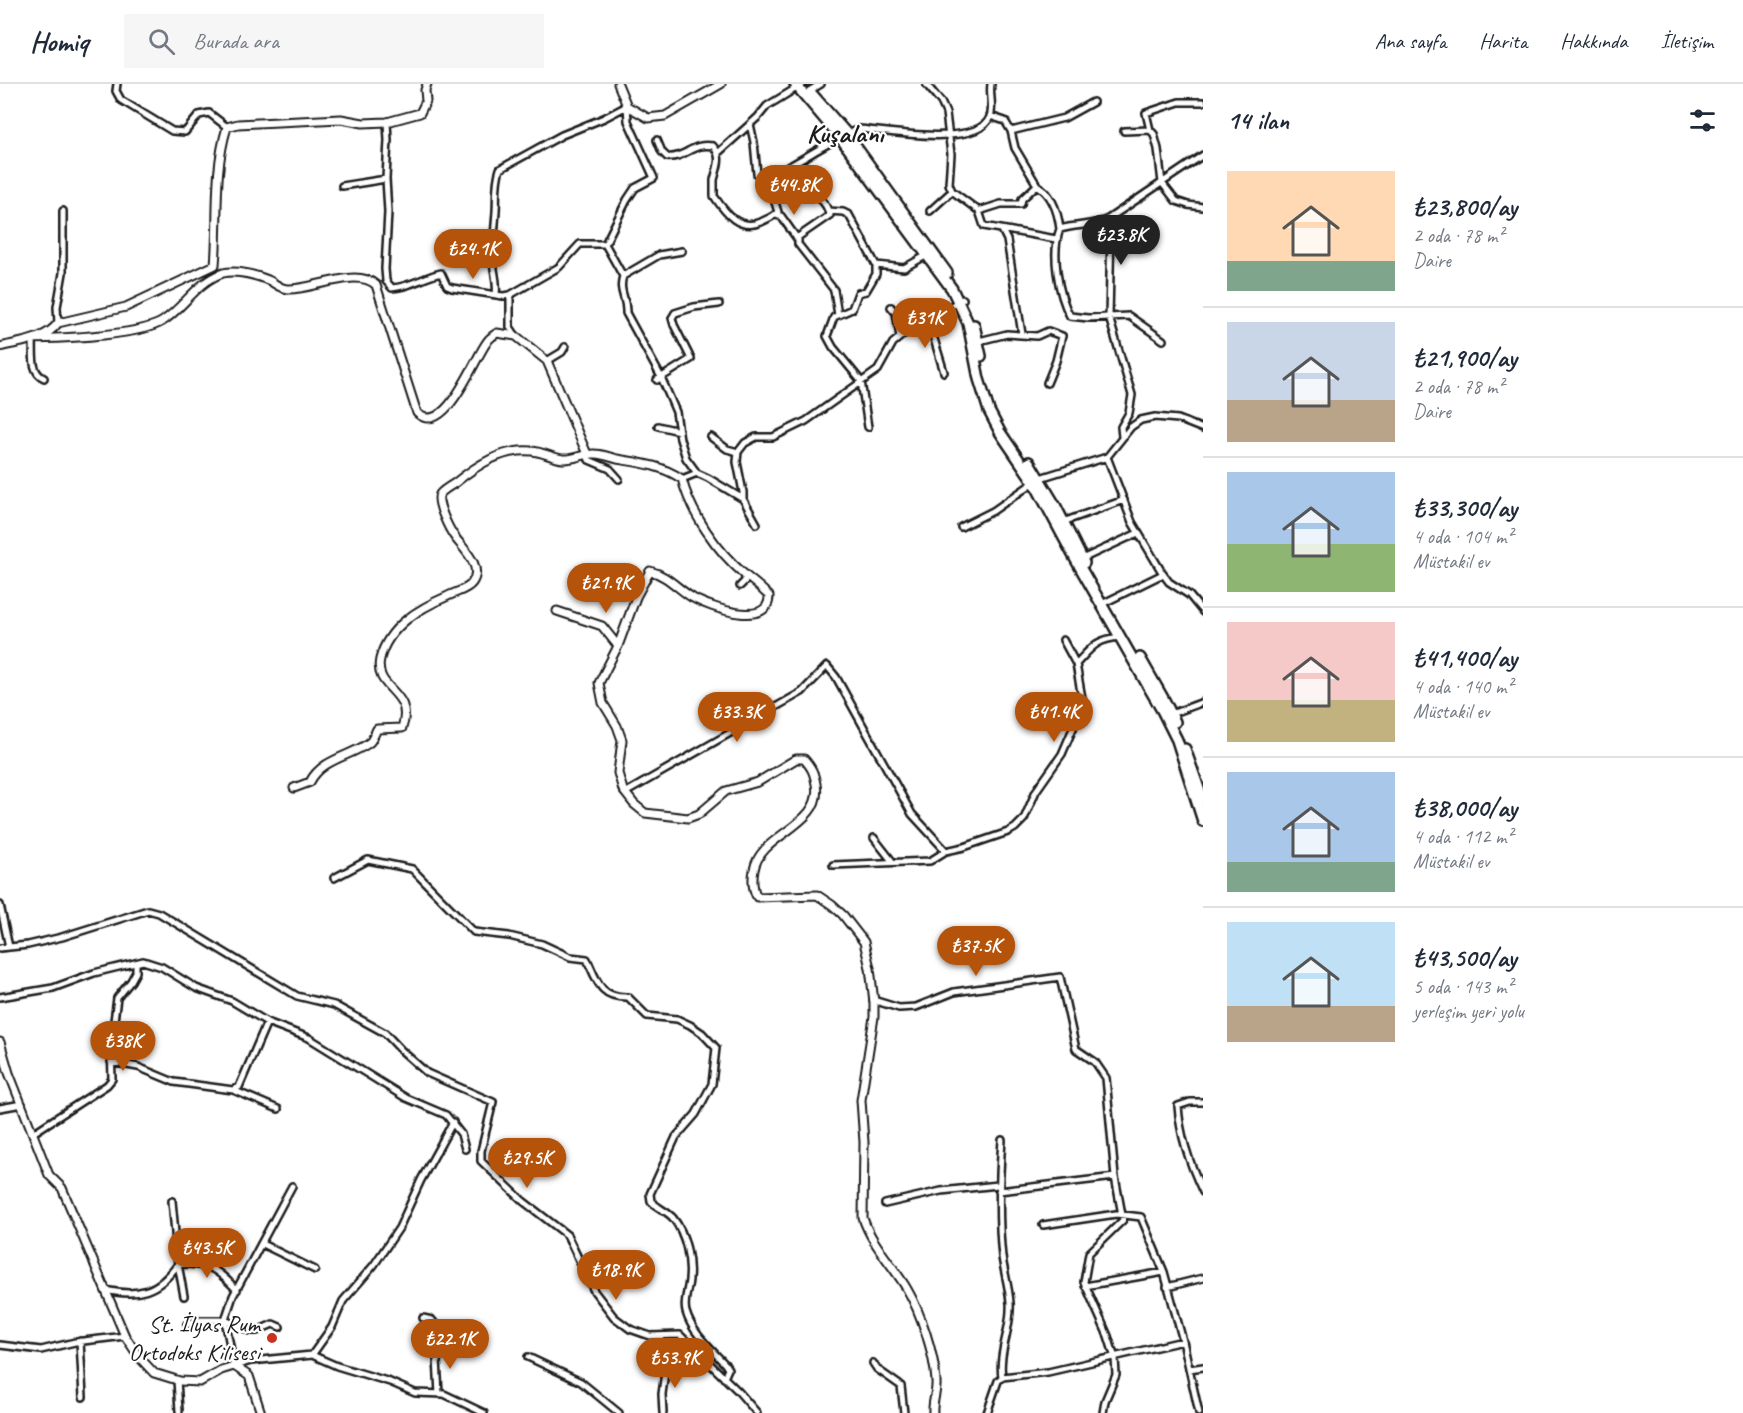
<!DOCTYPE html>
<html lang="tr">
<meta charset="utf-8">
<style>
:root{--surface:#fff;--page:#f6f6f7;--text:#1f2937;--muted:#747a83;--line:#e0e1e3;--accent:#b45309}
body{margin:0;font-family:Caveat,sans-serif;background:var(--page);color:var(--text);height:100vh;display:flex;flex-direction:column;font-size:22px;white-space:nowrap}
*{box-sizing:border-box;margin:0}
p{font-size:20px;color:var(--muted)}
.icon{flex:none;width:33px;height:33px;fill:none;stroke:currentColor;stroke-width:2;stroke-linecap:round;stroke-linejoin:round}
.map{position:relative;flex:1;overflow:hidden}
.panel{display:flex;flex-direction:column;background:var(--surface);width:540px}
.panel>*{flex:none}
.price{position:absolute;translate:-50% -51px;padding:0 14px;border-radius:21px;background:var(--accent);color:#fff;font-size:20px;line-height:39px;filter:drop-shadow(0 2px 3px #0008)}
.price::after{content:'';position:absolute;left:50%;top:36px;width:18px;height:14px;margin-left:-9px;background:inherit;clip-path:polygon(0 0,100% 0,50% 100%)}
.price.current{background:#222;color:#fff}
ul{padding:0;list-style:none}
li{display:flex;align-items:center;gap:18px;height:150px;padding:0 24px}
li+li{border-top:2px solid var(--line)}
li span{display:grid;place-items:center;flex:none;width:168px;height:120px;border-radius:0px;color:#555}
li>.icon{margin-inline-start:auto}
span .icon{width:72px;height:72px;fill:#fffc;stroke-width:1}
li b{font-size:26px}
h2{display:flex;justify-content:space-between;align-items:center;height:72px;padding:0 24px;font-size:26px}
header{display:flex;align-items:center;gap:36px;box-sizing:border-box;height:84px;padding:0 30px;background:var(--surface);border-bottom:2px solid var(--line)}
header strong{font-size:28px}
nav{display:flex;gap:33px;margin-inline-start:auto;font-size:21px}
.search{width:420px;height:54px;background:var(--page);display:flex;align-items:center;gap:15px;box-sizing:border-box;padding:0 21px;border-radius:0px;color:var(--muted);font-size:22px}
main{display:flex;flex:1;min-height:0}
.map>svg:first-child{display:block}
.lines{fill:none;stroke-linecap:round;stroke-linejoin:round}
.minor-casing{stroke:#1c1c1c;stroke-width:10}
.tertiary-casing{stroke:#1c1c1c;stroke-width:11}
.trunk-casing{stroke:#1c1c1c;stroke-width:14}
.minor{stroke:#fff;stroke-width:5}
.tertiary{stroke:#fff;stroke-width:7}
.trunk{stroke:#fff;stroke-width:9}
.poi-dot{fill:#c8321e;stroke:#fff;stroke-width:2}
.labels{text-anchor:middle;stroke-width:4.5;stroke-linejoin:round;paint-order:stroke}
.poi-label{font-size:24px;fill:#1c1c1c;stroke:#fff;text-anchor:end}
.quarter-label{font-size:27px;font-weight:bold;fill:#1c1c1c;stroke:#fff}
</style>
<header>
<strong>Homiq</strong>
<div class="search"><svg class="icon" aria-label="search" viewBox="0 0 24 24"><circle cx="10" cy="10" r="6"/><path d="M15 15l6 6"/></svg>Burada ara</div>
<nav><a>Ana sayfa</a><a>Harita</a><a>Hakkında</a><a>İletişim</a></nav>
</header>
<main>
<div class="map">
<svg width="1203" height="1329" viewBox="0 0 1203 1329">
<rect width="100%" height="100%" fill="#fff"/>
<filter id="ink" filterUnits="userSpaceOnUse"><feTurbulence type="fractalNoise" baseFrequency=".0167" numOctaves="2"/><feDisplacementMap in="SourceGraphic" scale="12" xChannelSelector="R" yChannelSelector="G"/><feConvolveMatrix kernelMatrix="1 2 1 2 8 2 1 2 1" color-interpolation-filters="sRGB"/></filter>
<g filter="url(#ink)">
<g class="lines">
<defs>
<path id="minor" d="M 117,0 L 116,7 L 121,16 L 172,47 L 185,48 L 199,31 L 209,29 L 227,43
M 926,0 L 941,18 L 946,29 L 951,70 L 949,100 L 952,107 L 979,127 L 984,142 L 1056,155
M 809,7 L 821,0
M 387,38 L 388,56 L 386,95 L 388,128 L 385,185 L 386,197 L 392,204 C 410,203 424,193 441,189 L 447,202 L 452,204 L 503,212 L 510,211 L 559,183 L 580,160 L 605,160
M 750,40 L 754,58 L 757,90 L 764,95 C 797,81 825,58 859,45 C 885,47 978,64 990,33 C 994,23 989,11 991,0
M 1150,46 L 1146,29 L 1179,18 L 1203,18
M 1011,47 L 1064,34 L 1093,18
M 1124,47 L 1150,46 L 1154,50 L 1158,65 L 1162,99 L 1176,117 L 1188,121 L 1203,123
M 657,56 L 662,68 L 667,73 C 685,75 692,58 713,62 C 723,73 717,83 714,96 C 714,101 714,107 714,112 C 726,130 739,147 761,138 C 767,135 773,133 778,128 L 773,112 L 764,95
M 719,68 L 758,33 L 767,22 L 803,0
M 796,80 L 826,122 L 830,131 L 798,153 L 798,160 L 834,206 L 838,231
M 1037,101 C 1052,110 1058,128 1060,145
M 342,102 L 386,95
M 828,127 L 843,128 L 849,131 L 876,181
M 930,127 L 952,107
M 979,127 L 1001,120 L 1021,120 L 1022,115 L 1037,101 L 1015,64 L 1011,47 L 1005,37 L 990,32
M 775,131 L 781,132 L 798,156
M 1108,135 L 1111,146 L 1109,233 L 1132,311 L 1129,329 L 1121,343 L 1122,353
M 1002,146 L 1007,156 L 1022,250
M 623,192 L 659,171 L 682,167
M 496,211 C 498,196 493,188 493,174 C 493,158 495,143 496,127 C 497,112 495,100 500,85 L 562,51 L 604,34 L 627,22 L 628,37 L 654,94 L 635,104 L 627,116 L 605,160 L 623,192 C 618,208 627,214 626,229 L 661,293 L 676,328 L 680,355 L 686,374 L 697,389 L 708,394 L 743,415 L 743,408 L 737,378 L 738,368 L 745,359 L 756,353 L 773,353 L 806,337 L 878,286 L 893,259 L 904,250 L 963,215
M 510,211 L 510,243 L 516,252
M 891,223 L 896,229 L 900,253
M 928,235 L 944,288
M 58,239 L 57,223 L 63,189 L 63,127
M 33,255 C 34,269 30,288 44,294
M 1163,256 L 1129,232 L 1088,234 L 1070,232 C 1058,210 1051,168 1060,145 C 1077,140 1093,142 1108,135 L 1203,71
M 979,257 L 1007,250 L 1037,252 L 1048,247 L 1062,252 L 1056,277 L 1047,299
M 547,277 L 562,268 L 565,263
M 657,296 L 691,275 L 674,241 L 672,234 L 675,229 L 694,223 L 719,220
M 658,342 L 679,347
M 868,343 L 861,297 L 833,263 L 827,252 L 834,233 L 852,225 L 858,209 L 866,207 L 876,190 L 876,181 L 904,184 L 929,170
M 711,353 L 727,365 L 738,368
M 587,370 L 589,376 L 610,385 L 619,395
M 1107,373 L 1132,438 L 1163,490 L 1169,498 L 1189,511 L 1203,528
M 682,395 L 697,389
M 743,415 L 757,440
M 1063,438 L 1124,416
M 961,443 L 993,427 L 1040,394 L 1107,373 L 1131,343 L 1141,336 L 1155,333 L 1178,335 L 1203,345
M 1082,475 L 1138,449
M 740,502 L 745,497 L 745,491
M 1106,518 L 1163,490
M 1063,556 L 1076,580
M 1171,630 L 1203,618
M 625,709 L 802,608 L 827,582 L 836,593 L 912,730 L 946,767
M 874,754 L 892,777
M 833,781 L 930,777 L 946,767 L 964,763 L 1008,748 L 1015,744 L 1024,735 L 1036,707 L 1062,670 L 1080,628 L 1082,614 L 1076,580 C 1092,563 1096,555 1121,553
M 334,794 L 368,776 L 412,785 L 474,848 L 509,852 L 542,860 L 570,873 L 587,875 C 597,897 600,914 628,913 L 647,932 L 677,935 L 690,941 L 702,949 L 716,964 L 712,1000 L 696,1030 L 676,1053 L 650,1110 L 651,1117 C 657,1124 667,1127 673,1134 C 686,1150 691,1177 689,1196 C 688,1207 683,1218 686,1228 C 692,1249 711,1265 725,1280 L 728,1285 L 724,1294
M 0,821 L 9,863
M 0,864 L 28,861 L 62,853 L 148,826 L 159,829 L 297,912 L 334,921 L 385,949 L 401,966 L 427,989 L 493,1018 L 481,1067 L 481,1077 L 523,1117 L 567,1151 L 594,1207 L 614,1233 L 630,1245 L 650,1252 L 680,1251 L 738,1307 L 757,1329
M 0,913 L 53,904 L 94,889 L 143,877 L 162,883 L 196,904 L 232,917 L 267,938 L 309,954 L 406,1014 L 446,1031 L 461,1050 L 465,1065
M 873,916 L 899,924 L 916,923 L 954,908 L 1060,893 L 1076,965 L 1095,978 L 1106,994 L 1115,1093 L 1123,1136 L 1089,1169 L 1084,1198 L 1108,1252 L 1115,1274 L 1116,1291 L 1105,1317 L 1103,1329
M 111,978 L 138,983 L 174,998 L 233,1006 L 239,1003 L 267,938
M 233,1006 L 278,1025
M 1203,1018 L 1190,1018 L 1178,1022 C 1180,1053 1190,1081 1203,1108
M 0,1024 L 22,1020
M 33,1049 L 107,1001 L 112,995 L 111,960 L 117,914 L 131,897 L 136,888 L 136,879
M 292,1102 L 233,1212 L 225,1236 L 234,1282 L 251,1277 L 312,1271 L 337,1282 L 390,1298 L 415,1309 L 444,1310 L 484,1329
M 999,1107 L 1115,1093
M 172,1117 L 178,1180 L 184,1212
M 885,1120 L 941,1107 L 998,1101
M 1043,1141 L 1116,1130 L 1141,1133 L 1164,1188 L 1183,1257 L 1199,1329
M 262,1160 L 315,1186
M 1085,1202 L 1164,1188
M 1167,1203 L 1203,1194
M 105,1206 C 137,1213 158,1209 178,1180 C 210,1180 215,1183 237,1206
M 423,1234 L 432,1236 L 435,1240 L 439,1310
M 187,1240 L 201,1236 L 225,1236 L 250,1247 L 257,1247 L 273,1240 L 280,1243
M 80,1257 L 83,1313
M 0,1261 L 41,1266 L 75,1258 L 125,1252
M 312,1271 L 332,1243 L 343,1217 L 374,1181 L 399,1144 L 421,1096 L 453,1038
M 528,1273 L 581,1298 L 619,1329
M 873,1279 L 877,1285 L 901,1302 L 904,1329
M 1189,1285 L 1203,1283
M 1002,1293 L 1048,1288 L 1183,1257
M 177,1296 L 179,1327
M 663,1329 L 662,1310 L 666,1281
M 987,1329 L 998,1297 L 1002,1293 C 998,1267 1012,1244 1010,1219 C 1009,1203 1004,1188 1002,1173 C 998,1134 999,1095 1002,1056"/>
<path id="tertiary" d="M 618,0 L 627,22 L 648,34 L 665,32 L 721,0
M 33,255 C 62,254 140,252 163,237 C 183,224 198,197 223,189 C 236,186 255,191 268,196 C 275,199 280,205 288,205 C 313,206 356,183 376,201 L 417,329 C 445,355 475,273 487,258 C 489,254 494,251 497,249 L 516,252 L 547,277 L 587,370
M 0,263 C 19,258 46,256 58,239 L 126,223 L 215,181 C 219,134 213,89 227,43 L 238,40 L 341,35 L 363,39 L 387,38 L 420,29 L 426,17 L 425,6 L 427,0
M 557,527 L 602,542 L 618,562
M 294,704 L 310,698 C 322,674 353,672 370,658 C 373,655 375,649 377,645 L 402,644 C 415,606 373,607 380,575 C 388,542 420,524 448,512 C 455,508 467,506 472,499 C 484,482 463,465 454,452 C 449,445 435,417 440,410 C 443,406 450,402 455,399 C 477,381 503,364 532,367 C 543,368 553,374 563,375 C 574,376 584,369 595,370 C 602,370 610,373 617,375 C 641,379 661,381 682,395 C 691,430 717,467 745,491 C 754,498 761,504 769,512 C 770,545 709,523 693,514 C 678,505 667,491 650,487 L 636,513 L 618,562 L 599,599 L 603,619 L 617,642 L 622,656 L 618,689 L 623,706 L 634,720 L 645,729 L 688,734 L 699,730 L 726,707 L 758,698 L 796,675 L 804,675 C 812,684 814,689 816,700 C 824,742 760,749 754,786 C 752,796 752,804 757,813 L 817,811 L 832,821 L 843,831 L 864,858 L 870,884 L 874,918 L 874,933 L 861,1016 L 864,1058 L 863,1134 C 872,1161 893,1181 907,1205 C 921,1229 934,1269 936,1297 C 937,1308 932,1318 933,1329
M 0,958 L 9,989 L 49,1091 L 62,1104 L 125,1252 L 139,1273 L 154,1289 L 180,1297 L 200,1298 L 221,1286 L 234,1282 L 249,1292 L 261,1329"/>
<path id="trunk" d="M 795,0 L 840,53 L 952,205 L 968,239 L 979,295 L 989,327 L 1000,348 L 1034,398 L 1072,469 L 1163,628 L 1177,656 L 1203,737
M 811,9 L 846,49 L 947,189
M 974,241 L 981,272
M 1029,378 L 1055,421 L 1084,479
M 1140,574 L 1164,616 L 1175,638
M 1185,665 L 1203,716"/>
</defs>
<use href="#minor" class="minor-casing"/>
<use href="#tertiary" class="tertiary-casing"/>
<use href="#trunk" class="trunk-casing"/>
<use href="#minor" class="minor"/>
<use href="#tertiary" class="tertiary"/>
<use href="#trunk" class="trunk"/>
</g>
</g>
<circle class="poi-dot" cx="272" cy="1254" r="6"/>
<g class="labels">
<g class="poi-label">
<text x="260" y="1248">St. İlyas Rum<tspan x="260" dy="28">Ortodoks Kilisesi</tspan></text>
</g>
<g class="quarter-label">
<text x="845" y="58">Kuşalanı</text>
</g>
</g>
</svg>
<b class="price" style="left:794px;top:132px">₺44.8K</b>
<b class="price current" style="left:1121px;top:182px">₺23.8K</b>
<b class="price" style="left:473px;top:196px">₺24.1K</b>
<b class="price" style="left:925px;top:265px">₺31K</b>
<b class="price" style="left:606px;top:530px">₺21.9K</b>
<b class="price" style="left:737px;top:659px">₺33.3K</b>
<b class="price" style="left:1054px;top:659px">₺41.4K</b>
<b class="price" style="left:976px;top:893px">₺37.5K</b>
<b class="price" style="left:123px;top:988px">₺38K</b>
<b class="price" style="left:527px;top:1105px">₺29.5K</b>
<b class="price" style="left:207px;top:1195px">₺43.5K</b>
<b class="price" style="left:616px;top:1217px">₺18.9K</b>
<b class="price" style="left:450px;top:1286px">₺22.1K</b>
<b class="price" style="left:675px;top:1305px">₺53.9K</b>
</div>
<section class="panel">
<h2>14 ilan<svg class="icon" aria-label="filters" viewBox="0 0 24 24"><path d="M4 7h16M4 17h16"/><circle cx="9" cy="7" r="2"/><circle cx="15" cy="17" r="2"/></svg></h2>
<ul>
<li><span style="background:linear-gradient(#ffd9b3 75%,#7fa58c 0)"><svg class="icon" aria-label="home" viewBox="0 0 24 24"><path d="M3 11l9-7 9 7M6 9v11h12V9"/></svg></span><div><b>₺23,800/ay</b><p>2 oda · 78 m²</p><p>Daire</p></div></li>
<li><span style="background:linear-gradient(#c9d6e8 65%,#b9a48a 0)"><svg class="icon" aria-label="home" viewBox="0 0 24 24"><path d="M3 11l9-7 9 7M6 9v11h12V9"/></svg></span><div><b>₺21,900/ay</b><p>2 oda · 78 m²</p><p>Daire</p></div></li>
<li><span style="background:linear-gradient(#a9c7e8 60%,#8fb573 0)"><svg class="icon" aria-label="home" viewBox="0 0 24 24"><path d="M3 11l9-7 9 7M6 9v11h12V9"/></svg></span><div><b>₺33,300/ay</b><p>4 oda · 104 m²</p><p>Müstakil ev</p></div></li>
<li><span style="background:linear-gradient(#f6c9c9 65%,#c2b280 0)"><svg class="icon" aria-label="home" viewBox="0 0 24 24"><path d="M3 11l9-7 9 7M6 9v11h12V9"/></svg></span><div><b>₺41,400/ay</b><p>4 oda · 140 m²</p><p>Müstakil ev</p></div></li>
<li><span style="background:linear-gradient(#a9c7e8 75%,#7fa58c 0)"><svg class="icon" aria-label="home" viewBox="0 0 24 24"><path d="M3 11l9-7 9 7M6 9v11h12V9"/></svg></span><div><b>₺38,000/ay</b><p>4 oda · 112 m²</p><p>Müstakil ev</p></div></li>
<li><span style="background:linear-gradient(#bfe0f5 70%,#b9a48a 0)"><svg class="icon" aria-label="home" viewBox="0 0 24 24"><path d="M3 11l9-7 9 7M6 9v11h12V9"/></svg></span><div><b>₺43,500/ay</b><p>5 oda · 143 m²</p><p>yerleşim yeri yolu</p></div></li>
</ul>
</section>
</main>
